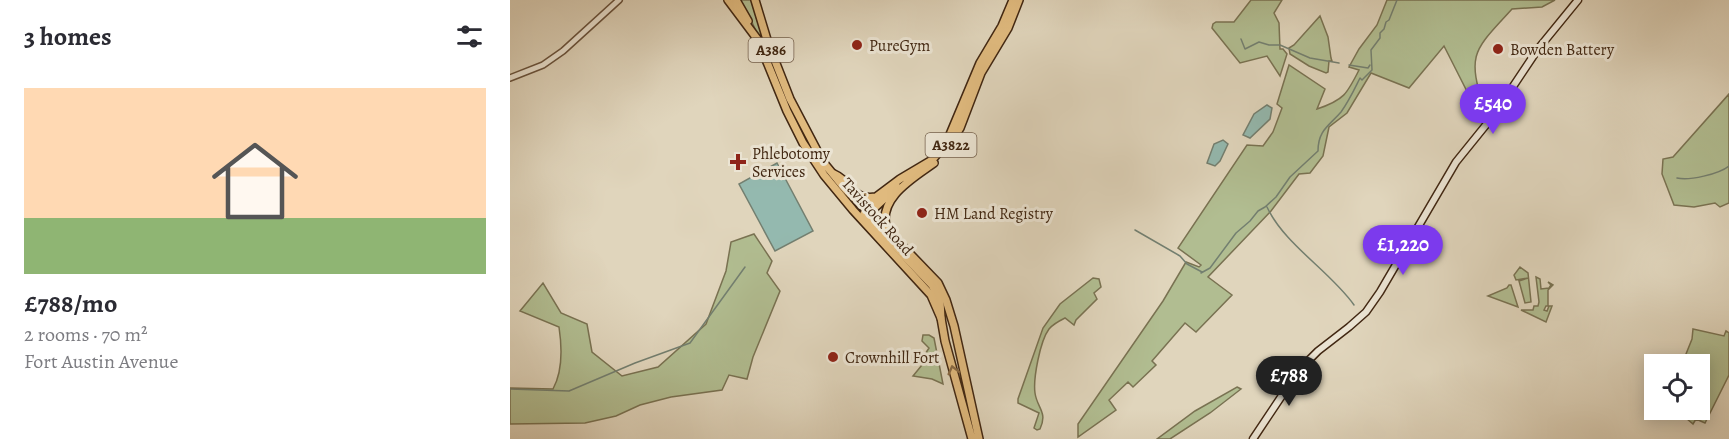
<!DOCTYPE html>
<meta charset="utf-8">
<style>
:root{--surface:#fff;--page:#f7f7f7;--text:#2b2b33;--muted:#7c7c81;--accent:#7c3aed}
body{margin:0;font-family:Alegreya,serif;background:var(--page);color:var(--text);height:100vh;display:flex;flex-direction:column;font-size:22px;white-space:nowrap}
*{box-sizing:border-box;margin:0}
p{font-size:20px;color:var(--muted)}
.icon{flex:none;width:33px;height:33px;fill:none;stroke:currentColor;stroke-width:2;stroke-linecap:round;stroke-linejoin:round}
.map{position:relative;flex:1;overflow:hidden}
.side{display:flex;flex-direction:column;background:var(--surface);width:510px}
.side>*{flex:none}
.controls{position:absolute;left:1134px;top:354px;display:grid;gap:12px}
.controls a{display:grid;place-items:center;width:66px;height:66px;border-radius:0px;background:var(--surface);box-shadow:0 3px 15px #0003;font-size:30px}
.price{position:absolute;translate:-50% -51px;padding:0 14px;border-radius:21px;background:var(--accent);color:#fff;font-size:20px;line-height:39px;filter:drop-shadow(0 2px 3px #0008)}
.price::after{content:'';position:absolute;left:50%;top:36px;width:18px;height:14px;margin-left:-9px;background:inherit;clip-path:polygon(0 0,100% 0,50% 100%)}
.price.selected{background:#222;color:#fff}
ul{padding:0;list-style:none}
li{display:grid;align-content:center;gap:12px;height:318px;padding:0 24px}
li span{display:grid;place-items:center;height:186px;border-radius:0px;color:#555}
li>.icon{margin-inline-start:auto}
span .icon{width:108px;height:108px;fill:#fffc;stroke-width:1}
li b{font-size:26px}
h2{display:flex;justify-content:space-between;align-items:center;height:72px;padding:0 24px;font-size:26px}
main{display:flex;flex:1;min-height:0}
.map>svg:first-child{display:block}
.green{fill:#b1bd91;stroke:#797252;stroke-width:1.5}
.water{fill:#94b9af;stroke:#737f70;stroke-width:1.5}
.lines{fill:none;stroke-linecap:round;stroke-linejoin:round}
.stream{stroke:#737f70;stroke-width:1.5}
.tertiary-casing{stroke:#69523c;stroke-width:8}
.secondary-casing{stroke:#412712;stroke-width:9}
.primary-casing{stroke:#412712;stroke-width:10}
.trunk-casing{stroke:#412712;stroke-width:10}
.tertiary{stroke:#ebe4d3;stroke-width:5}
.secondary{stroke:#ebe4d3;stroke-width:6}
.primary{stroke:#e0ba7e;stroke-width:7}
.trunk{stroke:#e0ba7e;stroke-width:7}
.oneway{stroke:#896943}
.poi-dot{fill:#8f2418;stroke:#ebe4d3;stroke-width:2}
.labels{text-anchor:middle;stroke-width:6;stroke-linejoin:round;paint-order:stroke}
.shield{fill:#ebe4d3;stroke:#74604c;stroke-width:1.5}
.shield-label{font-size:15px;font-weight:bold;fill:#412712}
.poi-label{font-size:16px;fill:#412712;stroke:#ebe4d3;text-anchor:start}
.street-label{font-size:16px;fill:#412712;stroke:#ebe4d3}
</style>
<main>
<section class="side">
<h2>3 homes<svg class="icon" aria-label="filters" viewBox="0 0 24 24"><path d="M4 7h16M4 17h16"/><circle cx="9" cy="7" r="2"/><circle cx="15" cy="17" r="2"/></svg></h2>
<ul>
<li><span style="background:linear-gradient(#ffd9b3 70%,#8fb573 0)"><svg class="icon" aria-label="home" viewBox="0 0 24 24"><path d="M3 11l9-7 9 7M6 9v11h12V9"/></svg></span><div><b>£788/mo</b><p>2 rooms · 70 m²</p><p>Fort Austin Avenue</p></div></li>
</ul>
</section>
<div class="map">
<svg width="1219" height="439" viewBox="0 0 1219 439">
<rect width="100%" height="100%" fill="#e0d5bc"/>
<filter id="stains"><feTurbulence type="fractalNoise" baseFrequency=".00333" numOctaves="4"/><feColorMatrix values="0 0 0 0 .2 0 0 0 0 .09 0 0 0 0 .02 0 0 0 .5 -.17"/></filter>
<radialGradient id="worn" r=".72"><stop offset=".6" stop-color="#630" stop-opacity="0"/><stop offset="1" stop-color="#630" stop-opacity=".3"/></radialGradient>
<path class="green" d="M 229,0 L 241,0 L 260,62 L 241,20 Z
M 741,0 L 772,0 L 764,13 L 769,23 L 770,49 L 773,49 L 777,54 L 770,76 L 757,56 L 730,63 L 702,28 L 703,24 L 706,22 L 724,22 Z
M 877,0 L 1045,0 L 1032,7 L 1002,9 C 965,50 956,52 974,108 L 969,115 L 934,46 L 899,88 L 861,73 L 837,113 L 819,127 L 813,156 L 800,173 L 789,174 L 761,211 L 698,277 L 722,295 L 686,332 L 675,323 L 642,361 L 646,365 L 623,387 L 618,382 L 599,400 L 606,410 L 568,437 L 568,424 L 653,301 L 676,262 L 689,267 L 691,265 L 668,248 L 737,145 L 753,146 L 763,132 L 772,108 L 767,104 L 779,65 L 815,89 L 807,109 C 834,100 837,94 849,70 L 839,67 L 849,49 L 867,25 Z
M 810,16 L 818,37 L 821,58 L 822,61 L 819,61 L 818,72 L 816,73 L 799,66 L 780,54 L 779,48 L 784,45 Z
M 1219,94 L 1219,203 L 1210,207 L 1205,203 L 1184,207 L 1164,205 L 1152,174 L 1153,159 L 1163,157 Z
M 244,234 L 262,261 L 257,273 L 270,291 L 243,357 L 237,379 L 219,375 L 212,390 L 161,397 L 130,405 L 106,416 L 75,423 L 0,424 L 0,388 L 43,389 C 53,371 52,347 49,327 L 10,311 L 33,283 L 51,313 L 77,324 L 82,352 L 112,376 L 148,367 L 196,324 L 216,271 L 221,242 Z
M 1010,267 L 1018,273 L 1021,302 L 1015,303 L 1009,281 L 1018,278 L 1006,280 L 1004,275 Z
M 1026,277 L 1030,279 L 1031,289 L 1039,288 L 1041,285 L 1038,282 L 1043,285 L 1038,290 L 1038,306 L 1036,306 L 1034,310 L 1037,311 L 1039,306 L 1042,306 L 1036,322 L 1011,310 L 1023,310 L 1024,306 L 1028,306 L 1029,302 Z
M 583,278 L 589,279 L 591,287 L 584,293 L 587,299 L 566,320 L 564,325 L 555,318 C 549,321 543,324 539,329 C 530,341 523,379 525,393 C 527,408 538,412 530,429 L 527,430 L 524,428 L 529,413 L 508,403 L 508,399 L 533,328 L 550,304 Z
M 999,285 L 1001,285 L 1008,307 L 978,296 L 997,288 Z
M 1183,329 L 1214,336 L 1216,331 L 1219,333 L 1219,375 L 1195,423 L 1186,419 L 1183,424 C 1175,416 1163,410 1152,411 L 1148,415 L 1143,412 L 1139,415 L 1138,414 L 1144,406 L 1144,410 L 1190,410 L 1190,364 L 1172,364 L 1182,339 Z
M 413,335 L 419,335 L 424,338 L 433,384 L 422,379 L 403,376 L 412,365 L 410,362 L 419,348 L 412,341 Z
M 727,387 L 731,389 L 700,413 L 660,439 L 647,439 L 685,411 Z"/>
<path class="water" d="M 757,105 L 762,108 L 760,119 L 740,138 L 733,135 L 744,114 Z
M 713,140 L 718,144 L 710,161 L 705,166 L 697,163 L 704,144 Z
M 267,163 L 303,231 L 265,251 L 229,184 Z"/>
<g class="lines">
<path class="stream" d="M 731,39 L 735,49 L 749,42 L 759,45 L 770,45 L 800,58 L 829,63
M 839,65 L 858,68 L 860,65
M 1167,178 C 1179,181 1209,174 1219,166
M 757,207 C 774,244 821,272 844,305
M 625,230 L 670,256 L 677,264 L 692,272
M 691,273 L 700,268 L 726,233 L 740,221 L 748,211 L 755,207 L 766,197 L 780,177 L 808,151 C 808,130 819,126 831,112 C 839,101 844,90 850,78 L 852,80 L 862,70 L 861,50 L 870,38 L 870,33 L 874,29 L 876,22 L 879,20 L 887,0
M 0,389 L 59,391 L 125,363 L 180,343 L 235,267"/>
<defs>
<path id="tertiary" d="M 0,78 L 33,65 L 53,51 L 109,0"/>
<path id="secondary" d="M 743,439 L 789,370 L 808,351 L 839,327 L 856,312 L 870,292 L 946,162 L 984,115 L 1028,49 L 1068,0"/>
<path id="primary" d="M 436,151 L 450,128 L 471,73 L 498,28 L 509,0
M 324,174 C 342,182 342,201 366,197
M 354,214 L 359,213 L 387,187
M 377,230 C 366,199 403,178 424,163
M 431,318 L 430,301 L 422,285 L 357,217 L 356,210 L 366,197 L 390,179 L 422,160 L 436,144 L 470,63 L 492,26 L 503,0"/>
<path id="trunk" d="M 218,0 L 248,40 L 277,111 L 293,143 L 314,175 L 343,210 L 421,295 L 431,318 L 435,341 L 462,439
M 226,0 L 238,21
M 245,0 L 258,43 L 280,99 L 313,162 L 336,190 L 377,230 L 428,283 L 436,300 L 444,326 L 469,439"/>
</defs>
<use href="#tertiary" class="tertiary-casing"/>
<use href="#secondary" class="secondary-casing"/>
<use href="#primary" class="primary-casing"/>
<use href="#trunk" class="trunk-casing"/>
<use href="#tertiary" class="tertiary"/>
<use href="#secondary" class="secondary"/>
<use href="#primary" class="primary"/>
<use href="#trunk" class="trunk"/>
</g>
<defs><path id="oneway-chevron" d="M-2-3.5L2.5 0L-2 3.5" fill="none" stroke-width="1.6" stroke-linecap="round" stroke-linejoin="round" transform="scale(1.5)"/></defs>
<use class="oneway" href="#oneway-chevron" transform="translate(443 370) rotate(-104)"/>
<g class="poi-dot">
<circle cx="347" cy="45" r="6"/>
<circle cx="988" cy="49" r="6"/>
<path d="M225 153h6v6h6v6h-6v6h-6v-6h-6v-6h6z"/>
<circle cx="412" cy="213" r="6"/>
<circle cx="323" cy="357" r="6"/>
</g>
<g class="labels">
<g class="shield">
<rect x="238.5" y="38" width="45" height="24" rx="4.5"/>
<rect x="415.5" y="133" width="51" height="24" rx="4.5"/>
</g>
<g class="shield-label">
<text x="261" y="55">A386</text>
<text x="441" y="150">A3822</text>
</g>
<g class="poi-label">
<text x="359" y="51">PureGym</text>
<text x="1000" y="55">Bowden Battery</text>
<text x="242" y="159">Phlebotomy<tspan x="242" dy="18">Services</tspan></text>
<text x="424" y="219">HM Land Registry</text>
<text x="335" y="363">Crownhill Fort</text>
</g>
<g class="street-label">
<text transform="translate(368 216) rotate(48)" y="6">Tavistock Road</text>
</g>
</g>
<rect width="100%" height="100%" filter="url(#stains)"/>
<rect width="100%" height="100%" fill="url(#worn)"/>
</svg>
<div class="controls">
<a><svg class="icon" aria-label="locate" viewBox="0 0 24 24"><circle cx="12" cy="12" r="6"/><path d="M12 2v4M12 18v4M2 12h4M18 12h4"/></svg></a>
</div>
<b class="price" style="left:983px;top:135px">£540</b>
<b class="price" style="left:893px;top:276px">£1,220</b>
<b class="price selected" style="left:779px;top:407px">£788</b>
</div>
</main>
